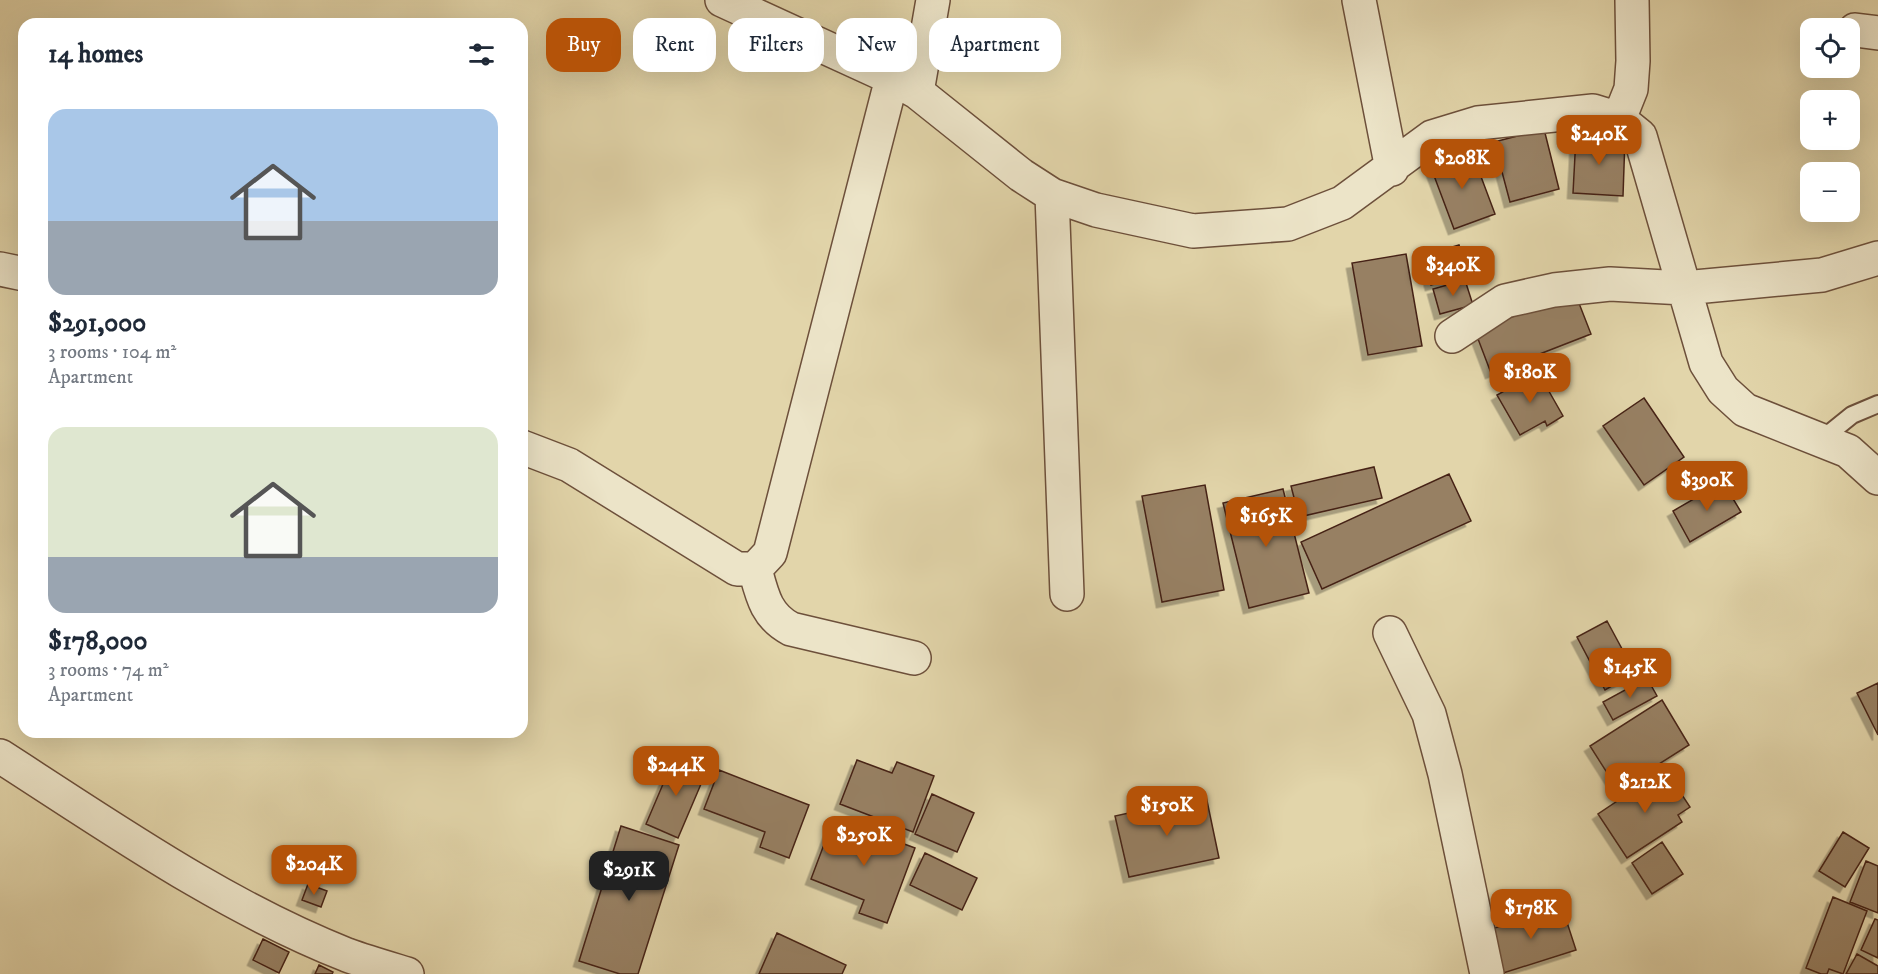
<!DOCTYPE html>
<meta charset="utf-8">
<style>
:root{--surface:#fff;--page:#f6f6f7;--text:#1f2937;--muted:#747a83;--accent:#b45309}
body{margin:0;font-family:"IM FELL DW Pica",serif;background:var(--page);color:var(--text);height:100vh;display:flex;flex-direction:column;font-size:22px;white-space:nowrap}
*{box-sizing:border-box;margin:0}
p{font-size:20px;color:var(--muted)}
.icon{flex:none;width:33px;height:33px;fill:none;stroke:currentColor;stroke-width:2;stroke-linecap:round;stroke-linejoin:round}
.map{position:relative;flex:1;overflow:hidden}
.drawer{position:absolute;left:18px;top:18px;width:510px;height:720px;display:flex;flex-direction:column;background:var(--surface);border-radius:18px;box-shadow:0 6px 24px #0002}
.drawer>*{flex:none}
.hud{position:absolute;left:546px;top:18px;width:570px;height:54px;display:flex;gap:12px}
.controls{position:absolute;left:1800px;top:18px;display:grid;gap:12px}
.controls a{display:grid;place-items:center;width:60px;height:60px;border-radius:12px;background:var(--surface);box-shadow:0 6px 24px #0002;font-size:30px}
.price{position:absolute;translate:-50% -51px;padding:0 14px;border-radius:12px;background:var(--accent);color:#fff;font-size:20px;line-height:39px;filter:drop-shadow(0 2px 3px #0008)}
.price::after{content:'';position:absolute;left:50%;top:36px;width:18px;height:14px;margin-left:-9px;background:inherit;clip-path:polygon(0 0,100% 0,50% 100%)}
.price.current{background:#222;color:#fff}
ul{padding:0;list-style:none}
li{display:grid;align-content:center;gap:12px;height:318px;padding:0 30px}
li span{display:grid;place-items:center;height:186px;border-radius:18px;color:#555}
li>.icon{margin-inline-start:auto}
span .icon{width:108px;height:108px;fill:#fffc;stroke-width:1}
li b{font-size:26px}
h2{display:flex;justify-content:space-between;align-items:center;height:72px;padding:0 30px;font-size:26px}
.tag{padding:0 21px;border-radius:18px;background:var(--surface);box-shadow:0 6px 24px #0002;font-size:21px;line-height:54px}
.tag.current{background:var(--accent);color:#fff}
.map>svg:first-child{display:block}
.building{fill:#978063;stroke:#462316;stroke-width:1.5;filter:url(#shadow)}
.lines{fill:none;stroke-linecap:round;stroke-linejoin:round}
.service-casing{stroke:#6d503b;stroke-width:20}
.minor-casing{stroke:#6d503b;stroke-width:36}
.service{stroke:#ece4c8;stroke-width:16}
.minor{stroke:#ece4c8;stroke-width:33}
</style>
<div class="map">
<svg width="1878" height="974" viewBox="0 0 1878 974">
<defs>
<filter id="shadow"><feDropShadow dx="-5.5" dy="5.5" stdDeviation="0" flood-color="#0004"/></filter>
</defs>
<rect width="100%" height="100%" fill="#e2d5aa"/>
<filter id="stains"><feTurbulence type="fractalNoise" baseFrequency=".00333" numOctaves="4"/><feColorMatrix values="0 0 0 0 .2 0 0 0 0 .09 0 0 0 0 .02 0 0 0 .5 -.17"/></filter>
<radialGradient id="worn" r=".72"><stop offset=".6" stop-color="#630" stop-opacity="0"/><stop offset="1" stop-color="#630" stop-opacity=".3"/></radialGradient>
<path class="building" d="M 1544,129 L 1559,189 L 1510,202 L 1494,142 Z
M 1576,136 L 1625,138 L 1623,196 L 1573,193 Z
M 1471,150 L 1495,214 L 1454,229 L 1430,165 Z
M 1459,245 L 1468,274 L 1431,285 L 1423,256 Z
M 1406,254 L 1422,346 L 1368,355 L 1352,263 Z
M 1465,280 L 1473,305 L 1440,314 L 1433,289 Z
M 1575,293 L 1591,334 L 1491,373 L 1475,331 Z
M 1538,372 L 1563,416 L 1547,426 L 1545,421 L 1520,435 L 1497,395 Z
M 1644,398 L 1684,457 L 1644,485 L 1603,426 Z
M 1374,467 L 1382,498 L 1299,517 L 1291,486 Z
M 1449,474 L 1471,521 L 1322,589 L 1301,542 Z
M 1723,482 L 1741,512 L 1690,542 L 1673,511 Z
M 1205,485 L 1224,590 L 1162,602 L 1142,496 Z
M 1283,489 L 1309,593 L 1249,608 L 1223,503 Z
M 1607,621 L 1635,673 L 1605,690 L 1577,637 Z
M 1647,678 L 1657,696 L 1613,720 L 1603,702 Z
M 1878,683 L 1878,735 L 1857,693 Z
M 1662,700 L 1689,745 L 1618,790 L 1590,746 Z
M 675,756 L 707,770 L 678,838 L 646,824 Z
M 857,760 L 892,773 L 897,762 L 934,776 L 913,832 L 840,804 Z
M 1665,769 L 1690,807 L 1678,815 L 1682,822 L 1627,858 L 1598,814 Z
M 719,770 L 809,805 L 789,858 L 760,847 L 765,832 L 704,809 Z
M 932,794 L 974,813 L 957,852 L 915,834 Z
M 1206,796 L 1219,858 L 1129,877 L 1115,816 Z
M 834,818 L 915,848 L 887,923 L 859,913 L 864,900 L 811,879 Z
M 621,826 L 679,845 L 638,974 L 620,974 L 579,961 Z
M 1843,832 L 1869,848 L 1845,887 L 1819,871 Z
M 1662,842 L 1683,874 L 1652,894 L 1632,863 Z
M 925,853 L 977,878 L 962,910 L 910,885 Z
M 1866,861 L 1878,866 L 1878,913 L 1850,902 Z
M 308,884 L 327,891 L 321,907 L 302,900 Z
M 1833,897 L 1867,911 L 1843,974 L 1829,969 L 1827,974 L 1821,974 L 1806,968 Z
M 1562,907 L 1576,950 L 1500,974 L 1485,931 Z
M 1875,919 L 1878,920 L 1878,958 L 1861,950 Z
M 777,933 L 846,965 L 842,974 L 759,974 Z
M 263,939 L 289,952 L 279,973 L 253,960 Z
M 1857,954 L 1878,966 L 1878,974 L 1846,974 Z
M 319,965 L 333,972 L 332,974 L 315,974 Z"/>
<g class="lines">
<defs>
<path id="service" d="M 1821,440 L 1852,415 L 1878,404"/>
<path id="minor" d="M 722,0 L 892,78 L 917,92 L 1021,175 L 1052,195 L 1096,210 L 1193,231 L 1288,224 L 1342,203 L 1432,137 L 1478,123 L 1593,111 L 1619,119 L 1640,136 L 1706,363 L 1723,390 L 1745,410 L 1848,451 L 1878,478
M 1359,0 L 1392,169
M 1855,30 L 1878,33
M 917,92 L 933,0
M 1619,119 L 1631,89 L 1633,61 L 1632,0
M 1052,195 L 1067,594
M 0,269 L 24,274
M 1452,336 L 1505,301 L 1554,290 L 1610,284 L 1684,288 L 1822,275 L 1878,258
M 522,447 L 569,465 L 737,569 L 755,569 L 770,553 L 892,78
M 755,569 C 762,595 766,616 791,629 L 914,658
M 1390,633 L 1429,714 L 1445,774 L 1487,974
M 0,756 C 112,828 223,906 347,955 C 366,962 387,968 407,974"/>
</defs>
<use href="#service" class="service-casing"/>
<use href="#minor" class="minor-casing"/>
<use href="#service" class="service"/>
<use href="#minor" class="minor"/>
</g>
<rect width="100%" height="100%" filter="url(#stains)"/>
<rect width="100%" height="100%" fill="url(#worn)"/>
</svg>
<div class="controls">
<a><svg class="icon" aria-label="locate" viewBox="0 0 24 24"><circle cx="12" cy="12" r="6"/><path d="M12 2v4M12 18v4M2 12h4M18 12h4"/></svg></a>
<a>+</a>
<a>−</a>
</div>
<b class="price" style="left:1599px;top:166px">$240K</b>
<b class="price" style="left:1462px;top:190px">$208K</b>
<b class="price" style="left:1453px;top:297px">$340K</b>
<b class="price" style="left:1530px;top:404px">$180K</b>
<b class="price" style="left:1707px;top:512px">$390K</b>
<b class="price" style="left:1266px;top:548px">$165K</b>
<b class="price" style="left:1630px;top:699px">$145K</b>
<b class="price" style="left:676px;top:797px">$244K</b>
<b class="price" style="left:1645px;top:814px">$212K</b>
<b class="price" style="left:1167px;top:837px">$150K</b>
<b class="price" style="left:864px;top:867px">$250K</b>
<b class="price" style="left:314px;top:896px">$204K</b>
<b class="price current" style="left:629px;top:902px">$291K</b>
<b class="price" style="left:1531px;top:940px">$178K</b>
<div class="hud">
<a class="tag current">Buy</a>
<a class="tag">Rent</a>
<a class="tag">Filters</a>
<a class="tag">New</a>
<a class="tag">Apartment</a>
</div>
<section class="drawer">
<h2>14 homes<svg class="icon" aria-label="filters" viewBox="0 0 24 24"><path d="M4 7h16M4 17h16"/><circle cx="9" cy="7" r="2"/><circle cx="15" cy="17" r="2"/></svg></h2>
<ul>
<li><span style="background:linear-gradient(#a9c7e8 60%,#9aa5b1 0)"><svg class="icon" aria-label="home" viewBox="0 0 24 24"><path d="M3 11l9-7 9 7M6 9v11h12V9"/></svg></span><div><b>$291,000</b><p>3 rooms · 104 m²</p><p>Apartment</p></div></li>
<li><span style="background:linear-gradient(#dfe7d0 70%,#9aa5b1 0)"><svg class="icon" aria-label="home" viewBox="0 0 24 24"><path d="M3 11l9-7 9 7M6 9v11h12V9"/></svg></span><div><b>$178,000</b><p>3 rooms · 74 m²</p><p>Apartment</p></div></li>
</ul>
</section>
</div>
